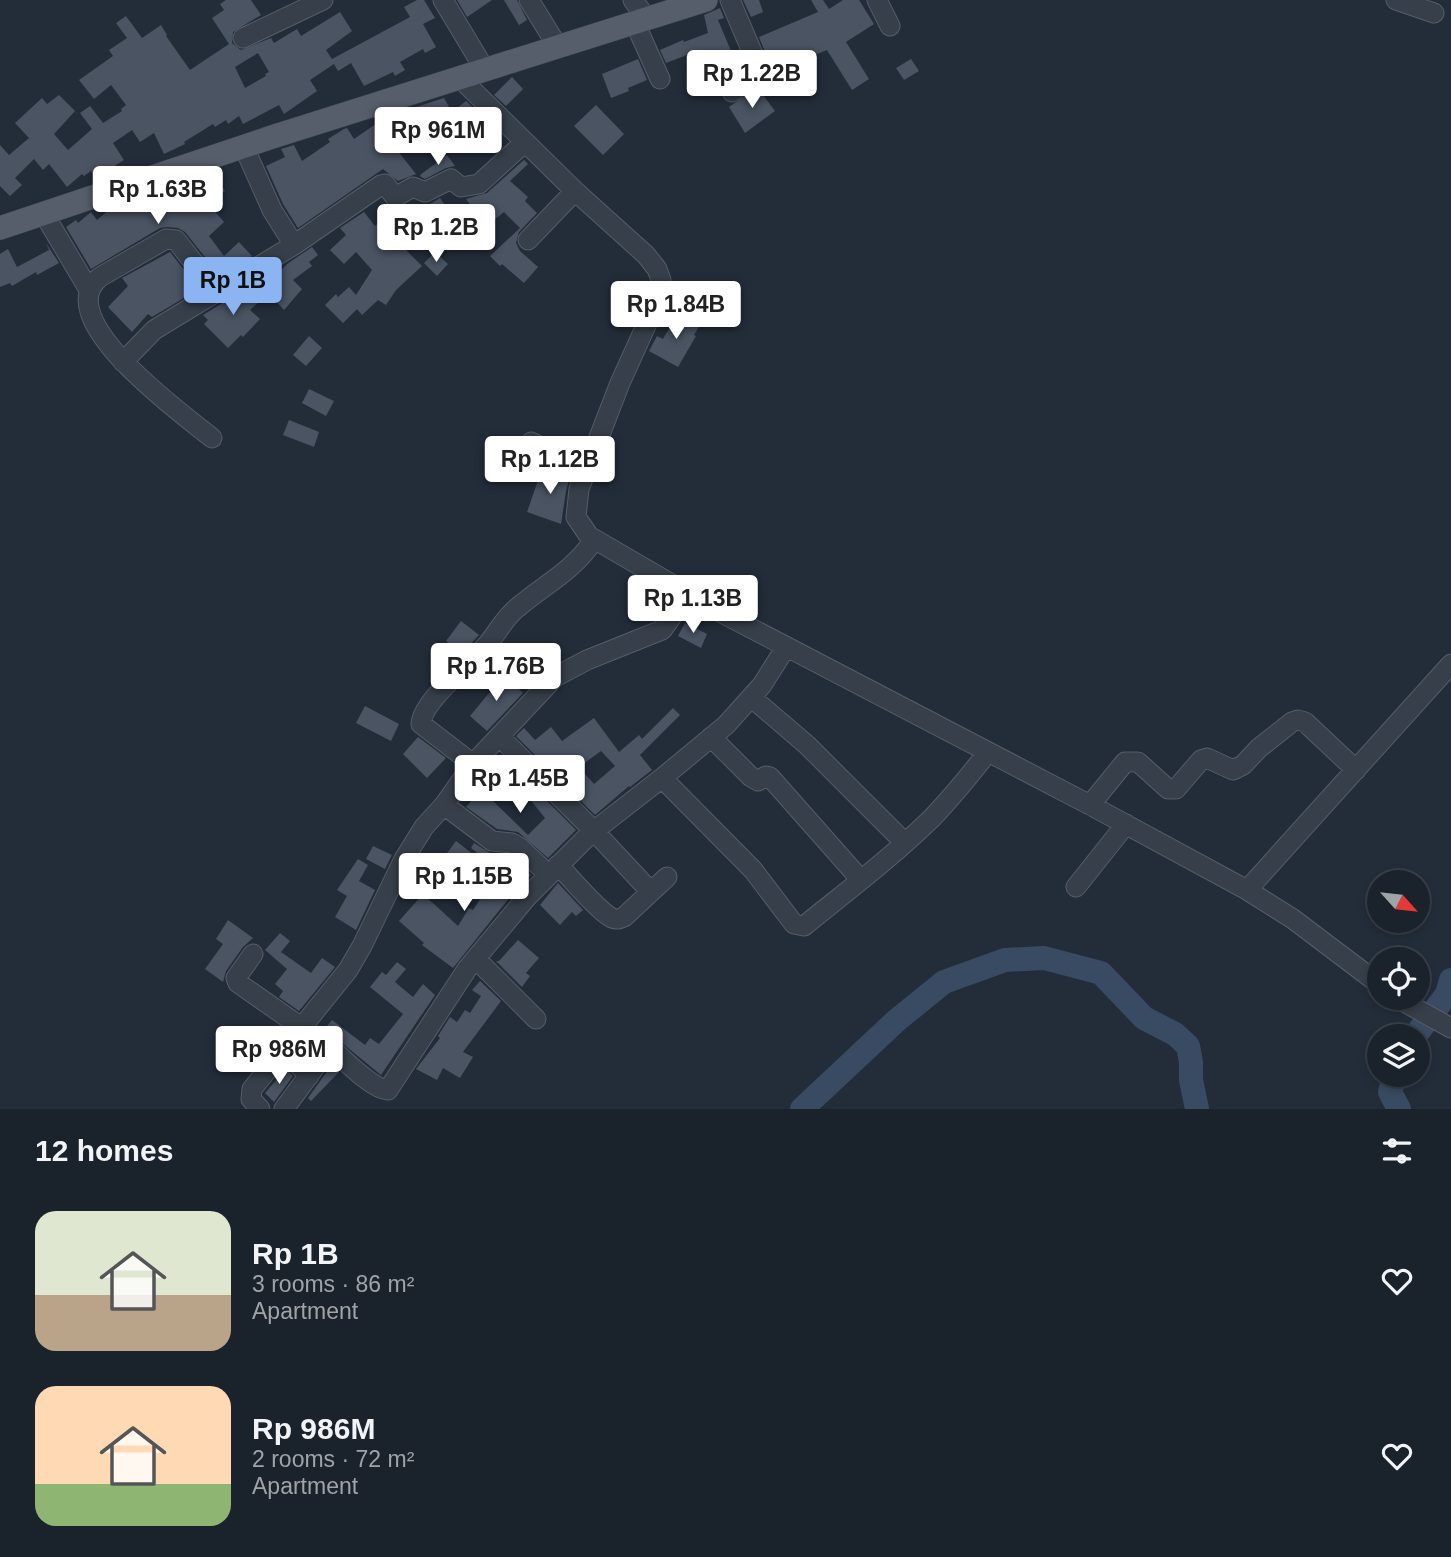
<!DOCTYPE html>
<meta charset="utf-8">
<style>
:root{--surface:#1a222c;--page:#272f38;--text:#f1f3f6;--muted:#9fa4a9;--line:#383f48;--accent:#8bb4f2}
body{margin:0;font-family:Arial,sans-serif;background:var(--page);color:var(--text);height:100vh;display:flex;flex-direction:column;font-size:26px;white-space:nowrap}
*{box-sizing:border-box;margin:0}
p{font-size:23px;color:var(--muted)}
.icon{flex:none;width:38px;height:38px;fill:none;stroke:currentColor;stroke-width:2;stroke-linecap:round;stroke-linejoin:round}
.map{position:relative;height:1109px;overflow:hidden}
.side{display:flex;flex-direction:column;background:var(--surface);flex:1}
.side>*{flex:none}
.needle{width:46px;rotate:117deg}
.fabs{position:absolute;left:1367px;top:870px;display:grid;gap:14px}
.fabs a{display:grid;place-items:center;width:63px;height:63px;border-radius:50%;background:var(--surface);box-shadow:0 4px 10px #0003,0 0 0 2px var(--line);font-size:35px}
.price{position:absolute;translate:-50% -60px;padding:0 16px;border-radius:7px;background:#fff;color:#222;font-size:23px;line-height:46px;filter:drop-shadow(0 2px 4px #0008)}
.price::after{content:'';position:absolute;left:50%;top:42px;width:21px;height:16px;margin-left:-10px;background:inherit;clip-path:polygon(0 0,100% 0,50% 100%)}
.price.on{background:var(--accent);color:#111}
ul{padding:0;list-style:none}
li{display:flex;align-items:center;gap:21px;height:175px;padding:0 35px}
li span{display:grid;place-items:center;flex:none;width:196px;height:140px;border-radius:21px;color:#555}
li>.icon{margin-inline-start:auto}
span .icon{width:84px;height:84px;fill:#fffc;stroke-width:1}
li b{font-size:30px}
h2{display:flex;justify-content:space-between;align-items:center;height:84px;padding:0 35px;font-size:30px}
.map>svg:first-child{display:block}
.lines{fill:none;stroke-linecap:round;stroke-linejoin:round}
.river{stroke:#394b62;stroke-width:24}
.building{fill:#4a5463;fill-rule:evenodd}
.minor-casing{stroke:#555d68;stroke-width:21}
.major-casing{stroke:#404853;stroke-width:24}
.minor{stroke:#373f4a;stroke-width:19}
.major{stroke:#555e6a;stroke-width:23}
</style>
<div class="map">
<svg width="1451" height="1109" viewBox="0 0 1451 1109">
<rect width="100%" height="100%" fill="#232d3a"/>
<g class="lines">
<path class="river" d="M 1415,1036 L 1447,994 L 1451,980
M 1395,1074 L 1390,1092 L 1399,1109
M 802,1109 L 897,1020 L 944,982 L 1005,960 L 1044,958 L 1101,973 L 1144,1018 L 1175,1034 L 1188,1046 L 1191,1062 L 1191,1080 L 1197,1109"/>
</g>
<path class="building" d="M 226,0 L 251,0 L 261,15 L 233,32 L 232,43 L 241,50 L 271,38 L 274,43 L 297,29 L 301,36 L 340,12 L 352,31 L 326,50 L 332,59 L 410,17 L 404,7 L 417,0 L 424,0 L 435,18 L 423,24 L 436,47 L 425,53 L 423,49 L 400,62 L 405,70 L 395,76 L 393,72 L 364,86 L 351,63 L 338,71 L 334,64 L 310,80 L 317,91 L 284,114 L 279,105 L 243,124 L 239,116 L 228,124 L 226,120 L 215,127 L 213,124 L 184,142 L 185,144 L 164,154 L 154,133 L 140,142 L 132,130 L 113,143 L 124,160 L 96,178 L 91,171 L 84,176 L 82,174 L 67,187 L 49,164 L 43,170 L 34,159 L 15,178 L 22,185 L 10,196 L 0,186 L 0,145 L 9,155 L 29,138 L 15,123 L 42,98 L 47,104 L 59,95 L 75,111 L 54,134 L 68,150 L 92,129 L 80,113 L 90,106 L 103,123 L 122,111 L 121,109 L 126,105 L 111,85 L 94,99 L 79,80 L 113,56 L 109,50 L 127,38 L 116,23 L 126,16 L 142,38 L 161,25 L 167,35 L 166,36 L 190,70 L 229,44 L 212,18 L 224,10 L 220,4 ZM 258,53 L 269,72 L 265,74 L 266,76 L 245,88 L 235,67 Z
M 457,0 L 492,0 L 467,17 Z
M 504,0 L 517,0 L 527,20 L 519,25 Z
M 743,0 L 759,0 L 763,12 L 751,17 Z
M 811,0 L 823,0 L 829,9 L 843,0 L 859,0 L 874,24 L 846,42 L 869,79 L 852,90 L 827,50 L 767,74 L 769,62 L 759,37 L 818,12 Z
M 720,8 L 724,18 L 718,20 L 731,51 L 717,57 L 725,80 L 713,85 L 700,50 L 666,63 L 660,50 L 683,40 L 684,42 L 708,33 L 704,15 Z
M 638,59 L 647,80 L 628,88 L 629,91 L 611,98 L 602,74 Z
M 911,59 L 919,71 L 904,80 L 896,68 Z
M 512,77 L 523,89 L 506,106 L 494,95 Z
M 757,87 L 775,111 L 745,133 L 729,107 Z
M 444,98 L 452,112 L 466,101 L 482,116 L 462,132 L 464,136 L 455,141 L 444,119 L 422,131 L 410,109 Z
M 596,105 L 624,134 L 603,155 L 574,126 Z
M 386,117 L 399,135 L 390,141 L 416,174 L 398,181 L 383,169 L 298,228 L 283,204 L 266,166 L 285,157 L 281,149 L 294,145 L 302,161 L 330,142 L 328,139 L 344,129 L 347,128 L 354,139 Z
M 447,155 L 455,166 L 446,168 L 425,179 L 421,177 L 420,175 Z
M 524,160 L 528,164 L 510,181 L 528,197 L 525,201 L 537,213 L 519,232 L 516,243 L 520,251 L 538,267 L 524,283 L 502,264 L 500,266 L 490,256 L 520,228 L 504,212 L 493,221 L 482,206 L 475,211 L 466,199 L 487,193 Z
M 213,172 L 225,191 L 207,202 L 224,222 L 209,236 L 224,256 L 239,242 L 252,256 L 220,276 L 185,232 L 178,228 L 167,227 L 160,228 L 91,269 L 66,227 L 76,220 L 78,223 L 91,212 L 97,220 L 111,208 L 114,212 L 129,200 L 146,194 L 150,198 L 156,193 L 169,211 L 190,196 L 181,182 Z
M 440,198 L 463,231 L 439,246 L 427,229 L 404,248 L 422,266 L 396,290 L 386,305 L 378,300 L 362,315 L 357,309 L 343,323 L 325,305 L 336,294 L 338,297 L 349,287 L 356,295 L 372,270 L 356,252 L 344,264 L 330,250 L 346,235 L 340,228 L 364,212 L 375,226 L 395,209 L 403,206 L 411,216 Z
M 46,243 L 59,263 L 37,275 L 36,272 L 12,286 L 10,283 L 0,287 L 0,254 L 8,249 L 17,267 L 49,250 Z
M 312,247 L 318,255 L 309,262 L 312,266 L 293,280 L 302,289 L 284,310 L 264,288 L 287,264 Z
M 170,252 L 199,289 L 152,317 L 148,314 L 132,332 L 108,307 L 128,286 L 122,278 Z
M 435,252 L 448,264 L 437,276 L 424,263 Z
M 248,287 L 261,300 L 250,310 L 260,319 L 243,337 L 241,335 L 228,348 L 204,324 L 208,320 L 203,315 Z
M 678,313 L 700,325 L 694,335 L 696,336 L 678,367 L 649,351 L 657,336 L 663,339 Z
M 309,336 L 322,348 L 306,366 L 293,355 Z
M 309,389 L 334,401 L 326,416 L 302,403 Z
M 289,420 L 319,432 L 314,447 L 283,435 Z
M 543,466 L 570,477 L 566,491 L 561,524 L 527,512 Z
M 461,621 L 479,635 L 462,653 L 446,641 Z
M 685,623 L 707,634 L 701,648 L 678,636 Z
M 504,675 L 523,693 L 487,731 L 470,716 Z
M 365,706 L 399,724 L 391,741 L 356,723 Z
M 673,708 L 680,715 L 640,755 L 652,770 L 630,787 L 629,786 L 595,815 L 516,736 L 524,728 L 535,740 L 551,727 L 562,741 L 594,718 L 619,752 L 639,735 L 642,739 ZM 601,751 L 615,766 L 594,784 L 579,767 Z
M 418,737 L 446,758 L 427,778 L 403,754 Z
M 484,770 L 502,788 L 491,799 L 528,835 L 545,818 L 520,787 L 527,781 L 576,830 L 548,858 L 518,832 L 497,829 L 466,807 L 472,800 L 467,794 Z
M 456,841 L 474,855 L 463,870 L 459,867 L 451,880 L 430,866 L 436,856 L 442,860 Z
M 474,843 L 490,853 L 508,855 L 531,875 L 518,887 L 453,968 L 422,945 L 424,943 L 399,921 L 423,894 L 458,926 L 469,908 L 473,910 L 488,887 L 494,891 L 506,876 L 471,848 Z
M 373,846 L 392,855 L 385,869 L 366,859 Z
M 358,859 L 368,865 L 359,881 L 375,890 L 356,930 L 335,917 L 347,896 L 337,890 Z
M 558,883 L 583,910 L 576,916 L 572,912 L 560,925 L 540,905 Z
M 228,920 L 253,938 L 243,947 L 226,971 L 223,982 L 205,969 L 223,944 L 216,939 Z
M 280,933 L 290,941 L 281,952 L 311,973 L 322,958 L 335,967 L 299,1011 L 279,997 L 283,991 L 275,984 L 287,969 L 265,950 Z
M 518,940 L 539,958 L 526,973 L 530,976 L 522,987 L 496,961 L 499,961 Z
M 397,962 L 406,969 L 395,982 L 413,997 L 423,984 L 435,995 L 381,1075 L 337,1039 L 318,1045 L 308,1056 L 300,1049 L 310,1036 L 315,1041 L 332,1020 L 365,1045 L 370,1038 L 379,1044 L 403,1014 L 370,987 L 382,972 L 386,975 Z
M 480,981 L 501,1001 L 463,1052 L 473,1057 L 460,1078 L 443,1068 L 437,1080 L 416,1069 L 440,1038 L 438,1036 L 450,1017 L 457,1022 L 465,1010 L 470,1013 L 481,996 L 472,990 Z
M 331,1066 L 339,1072 L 311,1101 L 308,1098 Z
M 286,1069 L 293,1076 L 274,1102 L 265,1093 Z"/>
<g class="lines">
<defs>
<path id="minor" d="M 443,0 L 485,70
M 529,0 L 558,47
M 633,0 L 647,19
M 730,0 L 758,66 L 749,78 L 732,92
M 877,0 L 890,26
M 1396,0 L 1434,13
M 635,23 L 660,79
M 243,38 L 323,0
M 460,78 L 575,191 L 646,255 L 657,269 L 661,280 L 658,299 L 620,383 L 579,489 L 576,517 L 589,536 L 718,611 L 1090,805 L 1247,890 L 1293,919 L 1379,984
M 244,147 L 272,210 L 294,245
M 44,214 L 89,290
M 528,240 L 575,191
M 123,362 L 154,330 L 294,245 L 381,185 L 385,184 L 395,197 L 413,187 L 425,192 L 451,179 L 461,187 L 479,184 L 524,143
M 212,438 C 183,414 48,318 100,277 L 166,239 L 176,240 L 217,292
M 531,442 L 587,468
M 752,698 L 807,745 L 904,842
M 500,737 L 594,831 L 651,892
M 711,737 L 751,777 L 758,781 L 766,776 L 770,777 L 861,880
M 473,764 L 421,724 C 422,701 470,664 486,646 C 497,634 504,618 517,608 C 546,583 571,573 594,540
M 662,778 L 753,870 L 794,924 L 804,926 C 847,891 892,857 932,818 C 952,797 970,775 988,752
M 444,805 L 492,841 L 512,843 L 519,847 L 549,875
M 1090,805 L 1125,762 L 1138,762 L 1168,789 L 1176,789 L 1201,760 L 1207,758 L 1233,770 L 1243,765 L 1259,748 L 1292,722 L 1298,720 L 1305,722 L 1356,770
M 558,865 C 570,877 598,911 612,918 C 617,920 619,919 624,917 L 667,877
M 1076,887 L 1126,824
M 1247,890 L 1451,664
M 253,954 L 236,978 L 238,983 L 301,1027
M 476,959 L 536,1019
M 1397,998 L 1451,1028
M 284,1049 L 309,1076
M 260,1109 L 251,1099 L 252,1089 L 348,970 L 362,946 L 404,859 L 424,827 L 444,805 L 473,764 L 555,677 L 587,660 L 662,630 L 688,594
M 284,1109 L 323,1056 L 334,1051 C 347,1062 372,1089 388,1090 L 467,969 L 527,897 L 590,834 L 662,778 L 726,725 L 762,685 L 786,647"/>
<path id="major" d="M 0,228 L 272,137 L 706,0"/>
</defs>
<use href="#minor" class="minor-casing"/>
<use href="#major" class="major-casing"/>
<use href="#minor" class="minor"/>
<use href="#major" class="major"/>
</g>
</svg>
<div class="fabs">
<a><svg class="needle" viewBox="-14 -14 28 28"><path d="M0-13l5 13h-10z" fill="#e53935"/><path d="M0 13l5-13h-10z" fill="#9fa4a9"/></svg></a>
<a><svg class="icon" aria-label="locate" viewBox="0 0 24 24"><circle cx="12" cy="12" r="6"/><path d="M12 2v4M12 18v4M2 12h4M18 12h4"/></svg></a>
<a><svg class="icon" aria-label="layers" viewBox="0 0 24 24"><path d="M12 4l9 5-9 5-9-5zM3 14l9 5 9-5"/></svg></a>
</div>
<b class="price" style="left:752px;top:110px">Rp 1.22B</b>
<b class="price" style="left:438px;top:167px">Rp 961M</b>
<b class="price" style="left:158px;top:226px">Rp 1.63B</b>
<b class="price" style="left:436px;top:264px">Rp 1.2B</b>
<b class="price on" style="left:233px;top:317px">Rp 1B</b>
<b class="price" style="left:676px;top:341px">Rp 1.84B</b>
<b class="price" style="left:550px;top:496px">Rp 1.12B</b>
<b class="price" style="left:693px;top:635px">Rp 1.13B</b>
<b class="price" style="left:496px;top:703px">Rp 1.76B</b>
<b class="price" style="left:520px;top:815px">Rp 1.45B</b>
<b class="price" style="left:464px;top:913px">Rp 1.15B</b>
<b class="price" style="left:279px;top:1086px">Rp 986M</b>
</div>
<section class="side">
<h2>12 homes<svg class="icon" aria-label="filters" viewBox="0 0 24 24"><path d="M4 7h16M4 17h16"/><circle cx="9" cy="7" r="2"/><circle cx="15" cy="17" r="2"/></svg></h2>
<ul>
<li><span style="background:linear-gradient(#dfe7d0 60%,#b9a48a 0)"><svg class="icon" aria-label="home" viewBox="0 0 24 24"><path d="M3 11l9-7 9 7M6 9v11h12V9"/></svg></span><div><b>Rp 1B</b><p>3 rooms · 86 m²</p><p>Apartment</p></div><svg class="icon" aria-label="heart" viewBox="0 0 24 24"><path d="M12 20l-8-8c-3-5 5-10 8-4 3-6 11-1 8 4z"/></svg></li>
<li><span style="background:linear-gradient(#ffd9b3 70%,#8fb573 0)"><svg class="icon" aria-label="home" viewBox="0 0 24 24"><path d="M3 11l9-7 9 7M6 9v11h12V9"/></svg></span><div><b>Rp 986M</b><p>2 rooms · 72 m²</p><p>Apartment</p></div><svg class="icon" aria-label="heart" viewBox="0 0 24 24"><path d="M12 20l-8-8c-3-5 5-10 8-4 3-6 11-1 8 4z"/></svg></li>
</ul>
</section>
